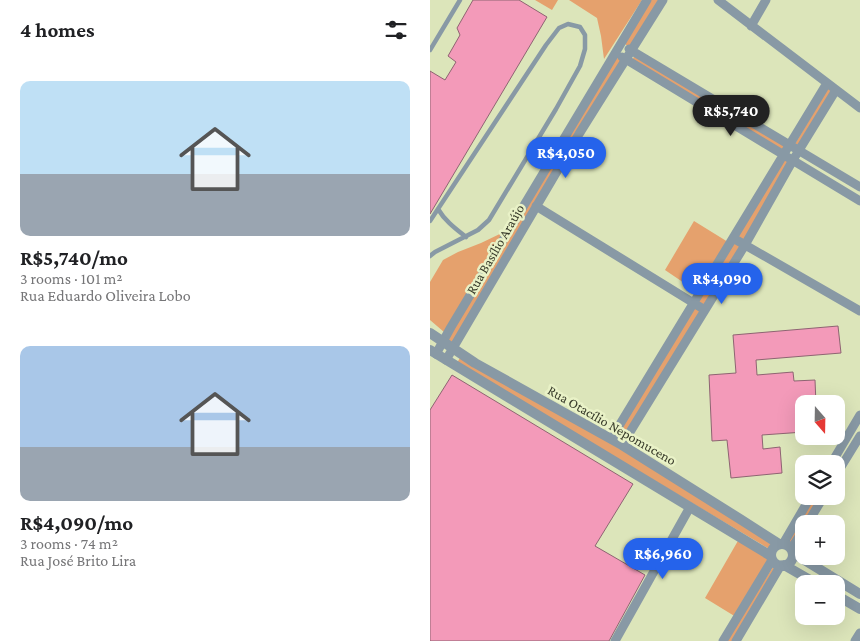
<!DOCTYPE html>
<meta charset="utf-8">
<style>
:root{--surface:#fff;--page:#f2f2f2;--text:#202124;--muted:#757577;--accent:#2563eb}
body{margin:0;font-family:"Crimson Pro",serif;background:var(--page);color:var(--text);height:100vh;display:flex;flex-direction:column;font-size:19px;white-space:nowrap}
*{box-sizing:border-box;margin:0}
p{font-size:16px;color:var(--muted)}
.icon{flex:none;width:28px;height:28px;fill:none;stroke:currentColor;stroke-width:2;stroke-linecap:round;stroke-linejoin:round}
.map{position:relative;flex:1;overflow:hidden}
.details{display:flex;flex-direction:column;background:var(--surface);width:430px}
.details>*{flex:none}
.needle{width:32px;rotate:160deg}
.tools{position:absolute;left:365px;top:395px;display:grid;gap:10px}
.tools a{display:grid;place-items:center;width:50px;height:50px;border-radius:10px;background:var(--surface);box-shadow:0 5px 20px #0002;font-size:25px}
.price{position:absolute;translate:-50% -42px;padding:0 11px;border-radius:18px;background:var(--accent);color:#fff;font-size:16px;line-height:32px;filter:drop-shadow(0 1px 2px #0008)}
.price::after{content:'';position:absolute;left:50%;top:30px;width:15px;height:11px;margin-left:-8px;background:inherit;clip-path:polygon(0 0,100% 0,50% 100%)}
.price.selected{background:#222;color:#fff}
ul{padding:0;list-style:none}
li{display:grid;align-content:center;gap:10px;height:265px;padding:0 20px}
li span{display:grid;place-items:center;height:155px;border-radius:10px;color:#555}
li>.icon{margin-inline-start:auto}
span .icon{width:90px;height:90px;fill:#fffc;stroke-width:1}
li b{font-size:21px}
h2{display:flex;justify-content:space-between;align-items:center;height:60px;padding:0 20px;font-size:21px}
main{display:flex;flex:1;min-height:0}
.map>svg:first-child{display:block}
.green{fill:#e5a16d}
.building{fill:#f39ab9;stroke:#8e6472}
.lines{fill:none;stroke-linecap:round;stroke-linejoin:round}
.service{stroke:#8899a5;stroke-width:4.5}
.minor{stroke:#8899a5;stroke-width:9}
.tertiary{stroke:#8899a5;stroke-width:10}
.labels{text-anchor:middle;stroke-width:5;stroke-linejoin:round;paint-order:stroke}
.street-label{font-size:14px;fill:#383b2a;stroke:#e9f2c7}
</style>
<main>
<section class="details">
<h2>4 homes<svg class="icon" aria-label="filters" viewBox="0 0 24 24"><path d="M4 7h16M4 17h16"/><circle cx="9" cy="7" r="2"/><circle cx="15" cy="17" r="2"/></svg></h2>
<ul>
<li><span style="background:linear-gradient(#bfe0f5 60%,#9aa5b1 0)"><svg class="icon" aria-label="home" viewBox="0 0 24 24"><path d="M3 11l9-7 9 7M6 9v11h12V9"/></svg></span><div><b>R$5,740/mo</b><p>3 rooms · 101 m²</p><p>Rua Eduardo Oliveira Lobo</p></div></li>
<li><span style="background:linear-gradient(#a9c7e8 65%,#9aa5b1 0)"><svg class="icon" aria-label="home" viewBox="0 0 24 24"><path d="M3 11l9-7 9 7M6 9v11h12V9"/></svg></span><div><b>R$4,090/mo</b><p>3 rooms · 74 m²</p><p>Rua José Brito Lira</p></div></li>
</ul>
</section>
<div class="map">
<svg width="430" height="641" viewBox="0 0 430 641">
<rect width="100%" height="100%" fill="#dce5ba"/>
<path class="green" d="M 105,0 L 128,0 L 122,10 Z
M 139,0 L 212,0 L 174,59 L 171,36 L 167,18 Z
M 221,0 L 229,0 L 200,48 L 195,44 Z
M 205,54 L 357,146 L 353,152 L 202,61 Z
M 186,56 L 194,60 L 23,344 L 15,341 Z
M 398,88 L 403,92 L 369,146 L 365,144 Z
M 353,158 L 360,162 L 314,242 L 306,237 Z
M 264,221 L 298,242 L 266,291 L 235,270 Z
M 76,231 L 14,332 L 0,320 L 0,282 L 13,260 L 28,252 L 51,243 Z
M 304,241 L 313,247 L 274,306 L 266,301 Z
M 263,306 L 271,311 L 190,443 L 182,439 Z
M 31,356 L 194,451 L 346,544 L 341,550 L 27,363 Z
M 384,496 L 391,496 L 362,545 L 357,542 Z
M 309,539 L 340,557 L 306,617 L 275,598 Z
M 345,564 L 347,565 L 305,641 L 295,641 Z"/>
<path class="building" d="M 43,0 L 89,0 L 117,17 L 0,214 L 0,71 L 15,80 L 26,62 L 18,56 L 30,35 L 27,28 Z
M 408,326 L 411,353 L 326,360 L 327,375 L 363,372 L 364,381 L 385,380 L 386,404 L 374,404 L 374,432 L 332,435 L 333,449 L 350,447 L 352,473 L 301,478 L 297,440 L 282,441 L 279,375 L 306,373 L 303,335 Z
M 22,375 L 203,484 L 165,546 L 215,575 L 179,641 L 0,641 L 0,410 Z"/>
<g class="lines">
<path class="service" d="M 0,50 L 30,0
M 8,209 C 15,221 26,229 36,237
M 0,221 L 116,45 L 129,28 L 138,24 L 150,27 L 155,35 L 155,49 L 150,66 L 126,109 L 59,220 L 48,230 L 5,252 L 0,256"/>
<path class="minor" d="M 288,0 L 430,108
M 321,26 L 336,0
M 199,49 L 430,187
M 192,57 L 430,201
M 106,206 L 275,310
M 303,238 L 430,311
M 6,354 L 21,327 L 217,0
M 16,360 L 149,134 L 233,0
M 181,439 C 252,320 325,202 397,83
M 192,445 L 315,245 L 363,160 L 406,90
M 401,464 L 430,415
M 406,475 L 430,436
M 377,524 L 394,496
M 353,544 L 381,496
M 361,549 L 374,529
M 185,641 L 260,507
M 293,641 L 342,560
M 306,641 L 351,565
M 425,641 L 430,633"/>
<path class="tertiary" d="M 0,333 L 45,363 L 192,445 L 310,519 L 349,544
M 0,350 L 341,556
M341 555a11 11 0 1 1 22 0a11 11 0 1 1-22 0Z
M 363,553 L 430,594
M 354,565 L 387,584
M 406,595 L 430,609"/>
</g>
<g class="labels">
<g class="street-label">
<text transform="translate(65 249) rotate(-60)" y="5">Rua Basílio Araújo</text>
<text transform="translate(182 425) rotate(30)" y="5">Rua Otacílio Nepomuceno</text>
</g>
</g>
</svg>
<div class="tools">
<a><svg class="needle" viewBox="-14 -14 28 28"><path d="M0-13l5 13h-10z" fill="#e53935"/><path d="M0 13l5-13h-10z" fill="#757577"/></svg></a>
<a><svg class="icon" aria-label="layers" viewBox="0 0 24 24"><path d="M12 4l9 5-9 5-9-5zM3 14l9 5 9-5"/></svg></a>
<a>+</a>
<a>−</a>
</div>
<b class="price selected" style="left:301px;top:137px">R$5,740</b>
<b class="price" style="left:136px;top:179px">R$4,050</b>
<b class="price" style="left:292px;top:305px">R$4,090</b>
<b class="price" style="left:233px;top:580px">R$6,960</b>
</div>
</main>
